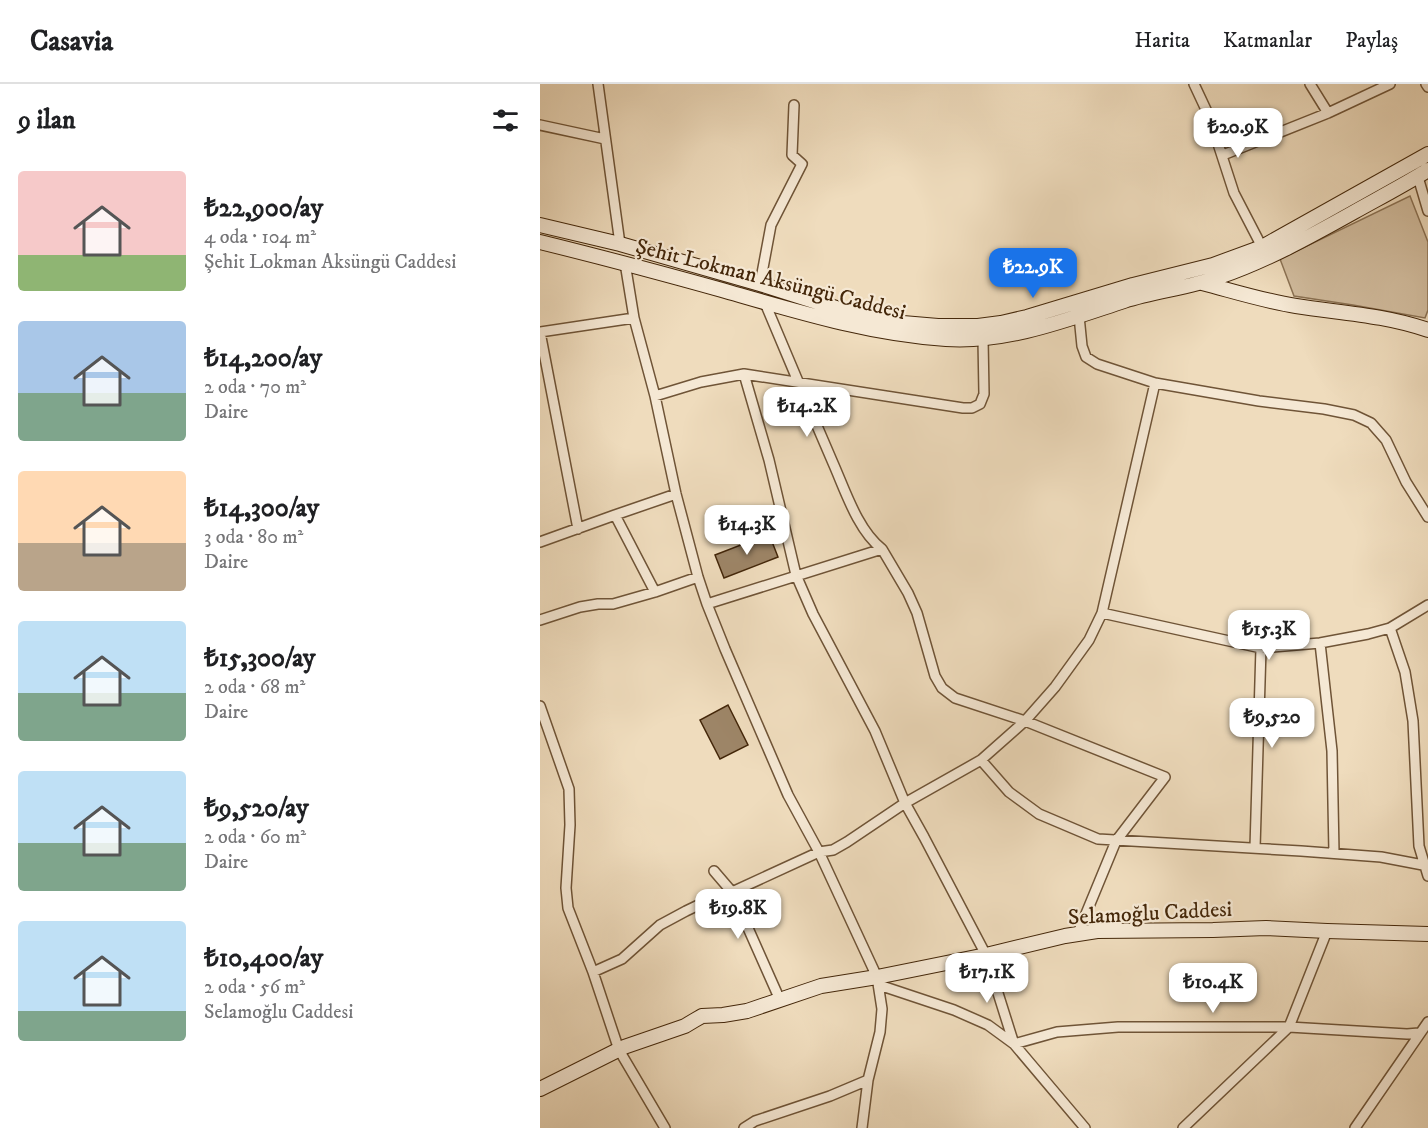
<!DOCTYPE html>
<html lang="tr">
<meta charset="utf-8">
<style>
:root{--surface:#fff;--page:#f2f2f2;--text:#202124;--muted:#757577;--line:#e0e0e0;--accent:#1a73e8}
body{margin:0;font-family:"IM FELL DW Pica",serif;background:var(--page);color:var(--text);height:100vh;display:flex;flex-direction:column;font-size:22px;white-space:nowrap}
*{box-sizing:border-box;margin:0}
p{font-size:20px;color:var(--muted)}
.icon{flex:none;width:33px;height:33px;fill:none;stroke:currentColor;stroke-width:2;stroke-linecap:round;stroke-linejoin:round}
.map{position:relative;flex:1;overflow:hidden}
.drawer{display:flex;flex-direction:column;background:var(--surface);width:540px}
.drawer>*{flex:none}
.price{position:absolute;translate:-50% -51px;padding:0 14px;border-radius:12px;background:#fff;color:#222;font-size:20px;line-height:39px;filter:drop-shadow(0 2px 3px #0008)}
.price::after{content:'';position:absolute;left:50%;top:36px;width:18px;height:14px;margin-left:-9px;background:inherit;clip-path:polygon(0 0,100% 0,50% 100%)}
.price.active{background:var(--accent);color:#fff}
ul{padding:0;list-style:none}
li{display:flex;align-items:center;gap:18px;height:150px;padding:0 18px}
li span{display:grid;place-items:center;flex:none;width:168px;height:120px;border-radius:6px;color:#555}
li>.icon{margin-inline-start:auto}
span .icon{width:72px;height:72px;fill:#fffc;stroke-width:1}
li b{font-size:26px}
h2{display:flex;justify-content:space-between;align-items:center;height:72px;padding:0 18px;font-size:26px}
header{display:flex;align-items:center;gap:36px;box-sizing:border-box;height:84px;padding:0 30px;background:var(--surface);border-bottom:2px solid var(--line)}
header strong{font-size:28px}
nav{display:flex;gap:33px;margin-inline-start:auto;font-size:21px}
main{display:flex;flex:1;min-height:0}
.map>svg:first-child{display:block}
.green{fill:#d2bd9f;stroke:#8b7254;stroke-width:1.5}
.building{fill:#9d8567;stroke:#44270a;stroke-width:1.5}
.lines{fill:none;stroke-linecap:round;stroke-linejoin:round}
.street-casing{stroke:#6f5437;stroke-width:12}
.secondary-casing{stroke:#44270a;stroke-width:16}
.street{stroke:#f5e8d4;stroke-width:9}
.secondary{stroke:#f5e8d4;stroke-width:14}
.labels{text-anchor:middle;stroke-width:4.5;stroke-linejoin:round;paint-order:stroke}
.street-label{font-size:22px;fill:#44270a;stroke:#f5e8d4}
</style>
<header>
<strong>Casavia</strong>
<nav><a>Harita</a><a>Katmanlar</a><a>Paylaş</a></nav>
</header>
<main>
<section class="drawer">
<h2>9 ilan<svg class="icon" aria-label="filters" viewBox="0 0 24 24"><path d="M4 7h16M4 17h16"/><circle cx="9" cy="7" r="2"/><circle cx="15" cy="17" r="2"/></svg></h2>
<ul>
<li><span style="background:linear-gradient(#f6c9c9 70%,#8fb573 0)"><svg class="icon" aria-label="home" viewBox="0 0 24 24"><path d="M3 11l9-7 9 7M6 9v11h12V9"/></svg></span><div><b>₺22,900/ay</b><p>4 oda · 104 m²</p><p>Şehit Lokman Aksüngü Caddesi</p></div></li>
<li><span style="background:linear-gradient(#a9c7e8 60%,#7fa58c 0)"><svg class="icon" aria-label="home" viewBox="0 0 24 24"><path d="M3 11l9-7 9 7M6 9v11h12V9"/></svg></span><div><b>₺14,200/ay</b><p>2 oda · 70 m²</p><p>Daire</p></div></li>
<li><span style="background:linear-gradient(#ffd9b3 60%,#b9a48a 0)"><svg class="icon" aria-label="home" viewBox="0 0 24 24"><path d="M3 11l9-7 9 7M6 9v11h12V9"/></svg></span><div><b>₺14,300/ay</b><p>3 oda · 80 m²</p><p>Daire</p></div></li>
<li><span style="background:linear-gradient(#bfe0f5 60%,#7fa58c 0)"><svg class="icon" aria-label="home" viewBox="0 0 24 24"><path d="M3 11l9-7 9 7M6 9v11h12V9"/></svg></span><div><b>₺15,300/ay</b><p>2 oda · 68 m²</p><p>Daire</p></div></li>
<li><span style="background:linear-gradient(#bfe0f5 60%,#7fa58c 0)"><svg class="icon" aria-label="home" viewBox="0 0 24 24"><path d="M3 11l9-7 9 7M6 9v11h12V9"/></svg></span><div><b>₺9,520/ay</b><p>2 oda · 60 m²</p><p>Daire</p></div></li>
<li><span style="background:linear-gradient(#bfe0f5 75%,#7fa58c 0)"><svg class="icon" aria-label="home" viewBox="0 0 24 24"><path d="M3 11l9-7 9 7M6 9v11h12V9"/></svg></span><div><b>₺10,400/ay</b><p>2 oda · 56 m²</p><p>Selamoğlu Caddesi</p></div></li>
</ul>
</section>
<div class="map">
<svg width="888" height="1044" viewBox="0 0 888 1044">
<rect width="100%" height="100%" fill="#efdcbd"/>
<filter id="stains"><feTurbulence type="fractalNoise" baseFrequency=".00333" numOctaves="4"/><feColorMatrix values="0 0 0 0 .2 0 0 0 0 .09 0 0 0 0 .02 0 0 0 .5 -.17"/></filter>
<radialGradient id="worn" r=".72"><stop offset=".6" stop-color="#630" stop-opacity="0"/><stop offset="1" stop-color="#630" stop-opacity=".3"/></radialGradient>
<path class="green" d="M 870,112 L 888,158 L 888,226 L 885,234 L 813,221 L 754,212 L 740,175 Z"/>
<path class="building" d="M 229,450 L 238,473 L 184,494 L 175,471 Z
M 188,621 L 208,661 L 180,675 L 160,636 Z"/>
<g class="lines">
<defs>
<path id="street" d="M 58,0 L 80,160
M 654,0 L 669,32 L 694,109 L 722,163
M 770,0 L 788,29
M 886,0 L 888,3
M 0,41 L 65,55
M 683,71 L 788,29 L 850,0
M 878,93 L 888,127
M 85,179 L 94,234 L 115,312 L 136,410 L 158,493 L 167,520 L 185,565 L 248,711 L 279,768 L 337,893 L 342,925 L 340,948 L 328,996 L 322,1044
M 220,200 L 231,141 L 262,80 L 252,71 L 254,21
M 225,219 C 247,272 270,326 293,379 C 305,406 318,447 342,465
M 539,232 L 542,262 L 546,273 L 557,280 L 615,299 L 719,317 L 784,325 L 814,331 L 831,339 L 846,356 L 866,398 L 888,433
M 204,290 L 229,376 L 256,491 L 273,530 L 335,647 L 365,719 L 384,753 L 446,871 L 474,960 L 517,948 L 578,943 L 749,943 L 867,950 L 879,949
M 115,312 L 161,298 L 204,290 L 423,324 L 432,324 L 440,320 L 444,310 L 443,255
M 75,431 L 136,410
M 38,445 L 0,248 L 94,234
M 0,458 L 75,431 L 115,508
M 167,520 L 342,465 L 368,509 L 377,529 L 395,592 L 402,604 L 415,614 L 485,637 L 625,693 L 576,757 L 538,849
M 562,529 L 721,564 L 780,559 L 828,550 L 850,544 L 888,521
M 0,536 L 40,523 L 58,520 L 73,520 L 115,508 L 158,493
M 850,544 L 865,588 L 873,637 L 879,762 L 888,792
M 780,559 L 792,667 L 794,769
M 0,622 L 29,705 L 30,741 L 26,804 L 28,824 L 53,888 L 79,966 L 125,1044
M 441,676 L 469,708 L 499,730 L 558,755 L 761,767 L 841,773 L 883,781
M 715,764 L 721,564
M 174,787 L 192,808 L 240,916
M 53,888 L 82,875 L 120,841 L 146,827 L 171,815 L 192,808 L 279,768 L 293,766 L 307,758 L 365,719 L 441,676 L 485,637 L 515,603 L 549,556 L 562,529 L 615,299
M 339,901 L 414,926 L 448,941 L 474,960 L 545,1044
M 204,1044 L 215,1037 L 290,1012 L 328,996
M 643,1044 L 749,943 L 787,847
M 815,1044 L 888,938"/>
<path id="secondary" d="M 0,141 L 80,160 L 220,200 L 296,224 L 351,238 L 398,242 L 438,242 L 461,239 L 487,233 L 593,201 L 673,181 L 722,163 L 888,70
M 0,158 C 61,173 121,189 182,206 C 255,227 329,250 406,255 C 467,259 526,236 584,217 C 615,207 648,204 679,193 C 726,177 771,152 814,128 C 839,114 864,101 888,86
M 662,199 C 693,207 724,217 756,222 C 801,229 845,231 888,246
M 0,1005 L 84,963 L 145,942 L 155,936 L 162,932 L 183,931 L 207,927 L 281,902 L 337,893 L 446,871 L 525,852 L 557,847 L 673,846 L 726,844 L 787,847 L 888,850"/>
</defs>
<use href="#street" class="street-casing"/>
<use href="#secondary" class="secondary-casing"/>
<use href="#street" class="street"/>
<use href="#secondary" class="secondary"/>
</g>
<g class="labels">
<g class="street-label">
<text transform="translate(231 194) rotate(14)" y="8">Şehit Lokman Aksüngü Caddesi</text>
<text transform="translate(610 828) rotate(-3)" y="8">Selamoğlu Caddesi</text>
</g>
</g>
<rect width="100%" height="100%" filter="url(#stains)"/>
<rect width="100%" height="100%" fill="url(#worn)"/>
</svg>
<b class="price" style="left:698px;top:75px">₺20.9K</b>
<b class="price active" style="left:493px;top:215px">₺22.9K</b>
<b class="price" style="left:267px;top:354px">₺14.2K</b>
<b class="price" style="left:207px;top:472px">₺14.3K</b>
<b class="price" style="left:729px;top:577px">₺15.3K</b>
<b class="price" style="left:732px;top:665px">₺9,520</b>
<b class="price" style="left:198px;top:856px">₺19.8K</b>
<b class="price" style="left:447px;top:920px">₺17.1K</b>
<b class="price" style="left:673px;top:930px">₺10.4K</b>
</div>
</main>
